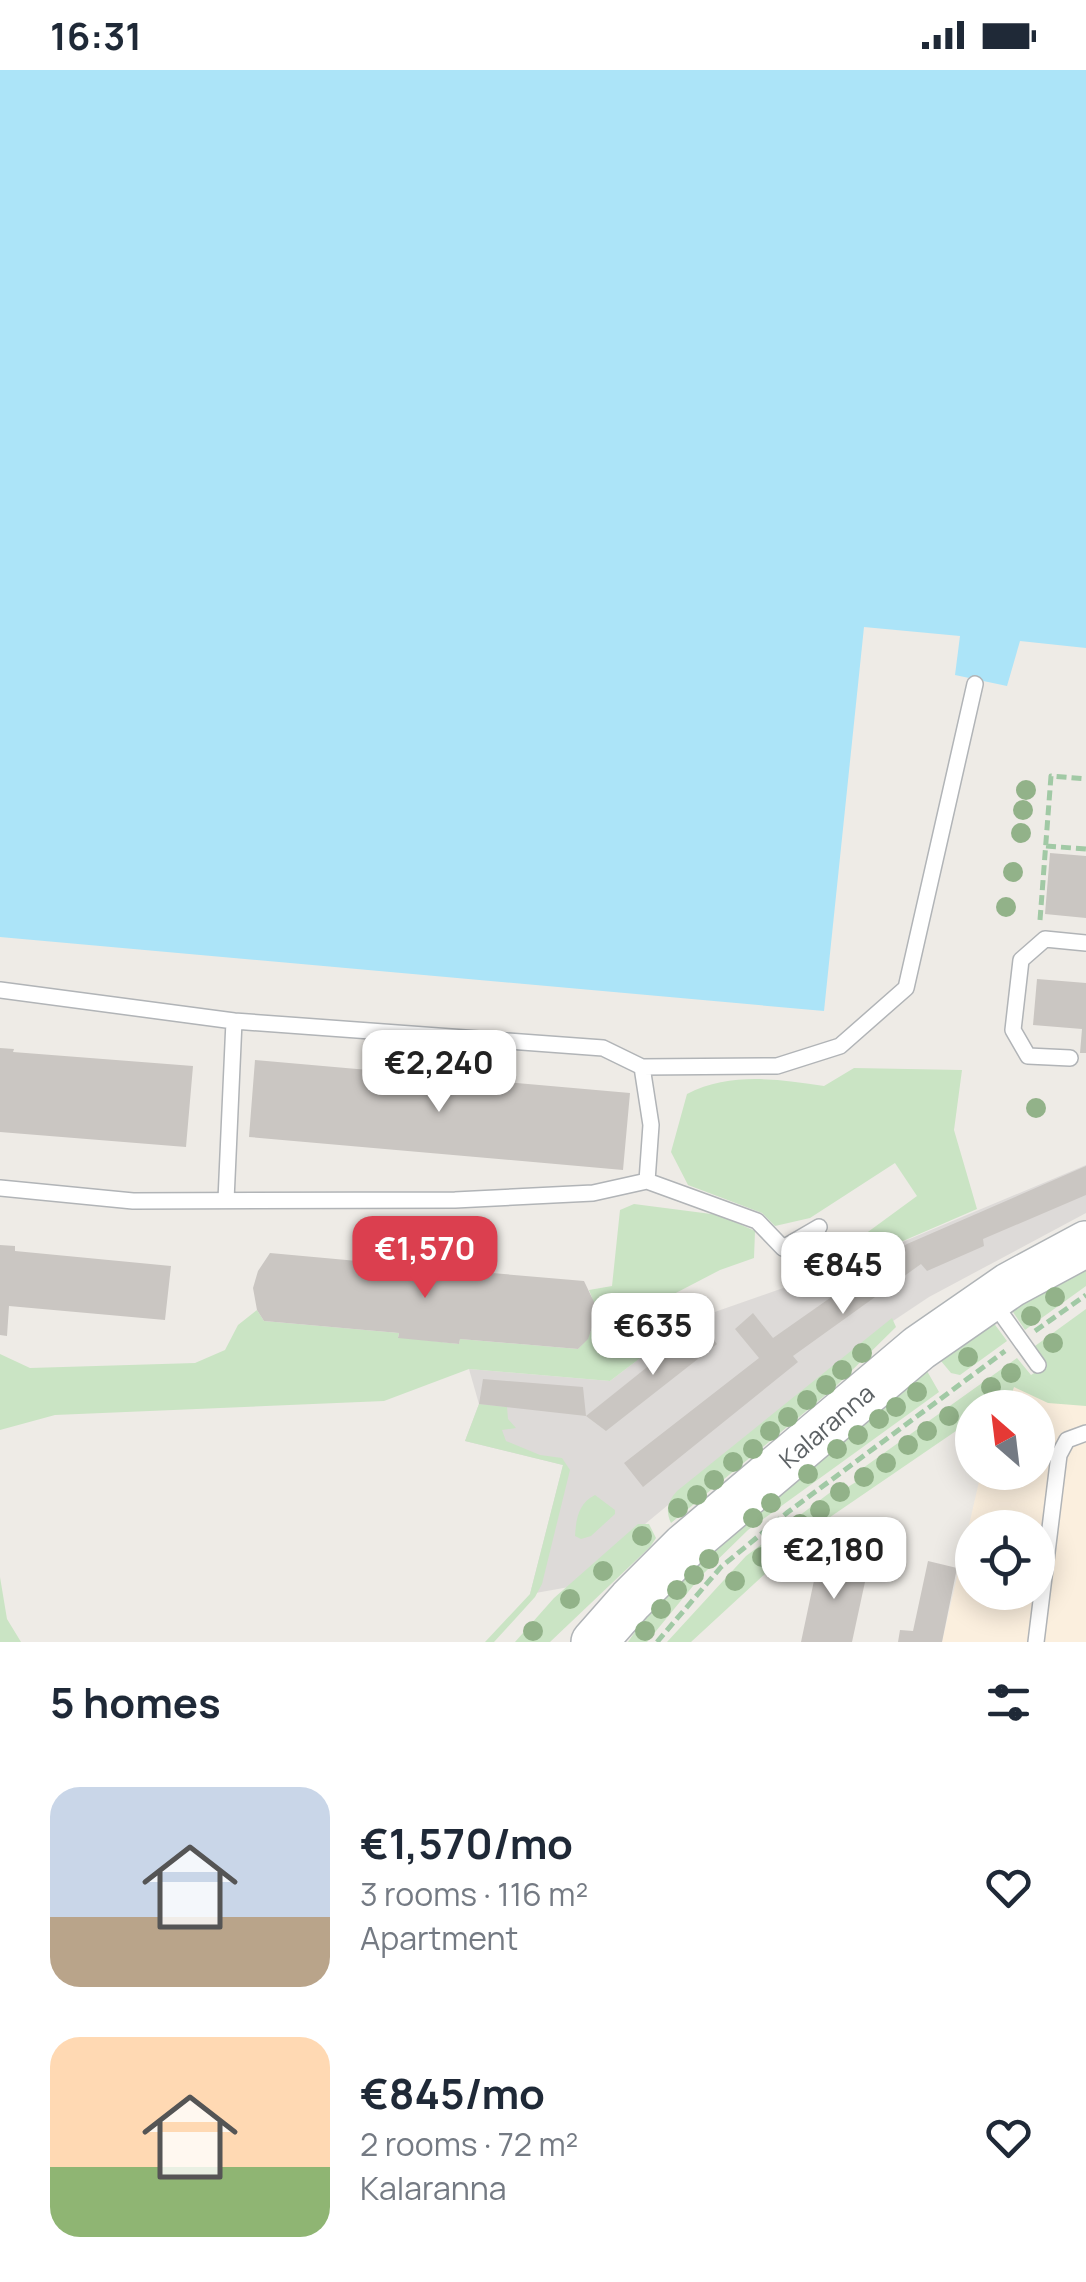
<!DOCTYPE html>
<meta charset="utf-8">
<style>
:root{--surface:#fff;--page:#f6f6f7;--text:#1f2937;--muted:#747a83;--accent:#db3f4f}
body{margin:0;font-family:Manrope,sans-serif;background:var(--page);color:var(--text);height:100vh;display:flex;flex-direction:column;font-size:38px;white-space:nowrap}
*{box-sizing:border-box;margin:0}
p{font-size:32px;color:var(--muted)}
.icon{flex:none;width:55px;height:55px;fill:none;stroke:currentColor;stroke-width:2;stroke-linecap:round;stroke-linejoin:round}
.map{position:relative;height:1572px;overflow:hidden}
.panel{display:flex;flex-direction:column;background:var(--surface);flex:1}
.panel>*{flex:none}
.needle{width:65px;rotate:332deg}
.tools{position:absolute;left:955px;top:1320px;display:grid;gap:20px}
.tools a{display:grid;place-items:center;width:100px;height:100px;border-radius:50%;background:var(--surface);box-shadow:0 5px 25px #0003;font-size:50px}
.price{position:absolute;translate:-50% -85px;padding:0 22px;border-radius:20px;background:#fff;color:#222;font-size:32px;line-height:65px;filter:drop-shadow(0 2px 5px #0008)}
.price::after{content:'';position:absolute;left:50%;top:60px;width:30px;height:22px;margin-left:-15px;background:inherit;clip-path:polygon(0 0,100% 0,50% 100%)}
.price.on{background:var(--accent);color:#fff}
ul{padding:0;list-style:none}
li{display:flex;align-items:center;gap:30px;height:250px;padding:0 50px}
li span{display:grid;place-items:center;flex:none;width:280px;height:200px;border-radius:30px;color:#555}
li>.icon{margin-inline-start:auto}
span .icon{width:120px;height:120px;fill:#fffc;stroke-width:1}
li b{font-size:42px}
h2{display:flex;justify-content:space-between;align-items:center;height:120px;padding:0 50px;font-size:42px}
.status{display:flex;justify-content:space-between;align-items:center;height:70px;padding:0 50px;background:var(--surface);direction:ltr}
.status svg{height:28px;fill:currentColor}
.map>svg:first-child{display:block}
.commercial{fill:#fbefde;fill-rule:evenodd}
.industrial{fill:#dddad8}
.green{fill:#cae4c4}
.water{fill:#ace4f8}
.building{fill:#cac6c2}
.lines{fill:none;stroke-linecap:round;stroke-linejoin:round}
.lane-casing{stroke:#b1b4b7;stroke-width:18}
.secondary-casing{stroke:#b0b4b7;stroke-width:48}
.path{stroke:#a1c9a5;stroke-width:5;stroke-dasharray:10 5;stroke-linecap:butt}
.lane{stroke:#fff;stroke-width:15}
.secondary{stroke:#fff;stroke-width:45}
.tree{fill:#92b289}
.labels{text-anchor:middle;stroke-width:10;stroke-linejoin:round;paint-order:stroke}
.street-label{font-size:25px;fill:#5d6265;stroke:#fff}
</style>
<div class="status"><b>16:31</b><svg viewBox="0 0 49 12"><path d="M0 12V9h3v3zM5 12V6h3v6zM10 12V3h3v9zM15 12V0h3v12zM26 1h20v11H26zM47 4h2v5h-2z"/></svg></div>
<div class="map">
<svg width="1086" height="1572" viewBox="0 0 1086 1572">
<rect width="100%" height="100%" fill="#eeebe6"/>
<path class="commercial" d="M 1086,1270 L 1086,1572 L 942,1572 L 981,1403 L 1038,1402 L 1038,1338 L 1007,1337 L 1014,1317 ZM 972,1458 L 1038,1458 L 1038,1522 L 972,1522 Z"/>
<path class="industrial" d="M 1086,1095 L 1086,1143 L 929,1227 L 878,1261 L 569,1517 L 530,1524 L 563,1395 L 465,1371 L 479,1334 L 469,1299 L 610,1311 L 689,1251 L 843,1197 Z"/>
<path class="green" d="M 854,998 L 962,1000 L 954,1060 L 977,1139 L 843,1197 L 831,1189 L 917,1126 L 895,1093 L 810,1148 L 775,1156 L 762,1143 L 688,1115 L 671,1082 L 687,1024 C 730,1002 778,1009 824,1016 Z
M 634,1134 L 719,1145 L 755,1161 L 754,1188 L 720,1200 L 670,1226 L 689,1251 L 610,1311 L 469,1299 L 384,1331 L 55,1345 L 0,1360 L 0,1284 L 30,1298 L 195,1293 L 225,1280 L 238,1255 L 257,1240 L 264,1251 L 399,1263 L 398,1267 L 459,1274 L 460,1269 L 578,1279 C 596,1261 599,1243 589,1220 L 612,1216 L 620,1140 Z
M 1086,1192 L 1086,1216 L 1025,1260 L 1009,1236 Z
M 1086,1239 L 1086,1336 L 1048,1333 L 1014,1317 L 1007,1337 L 996,1333 L 990,1337 L 972,1338 L 972,1350 L 817,1456 L 691,1572 L 667,1572 L 746,1486 L 844,1412 L 848,1417 L 859,1410 L 856,1403 L 1017,1288 L 1031,1305 L 1047,1295 L 1035,1276 Z
M 892,1248 L 896,1257 L 834,1318 L 671,1453 C 665,1440 668,1431 677,1421 Z
M 993,1252 L 1007,1271 L 960,1305 L 951,1303 L 941,1291 Z
M 927,1301 L 939,1322 L 748,1460 L 702,1505 L 647,1572 L 628,1572 L 657,1529 L 868,1343 Z
M 479,1334 L 507,1337 L 508,1349 L 516,1358 L 502,1360 L 506,1371 L 540,1385 L 562,1388 L 570,1400 L 542,1514 L 535,1527 L 494,1572 L 485,1572 L 530,1524 L 563,1395 L 465,1371 Z
M 595,1425 L 615,1440 L 615,1444 L 591,1466 L 581,1469 L 575,1466 C 576,1450 578,1433 595,1425 Z
M 638,1454 L 649,1454 L 656,1468 L 650,1477 L 550,1572 L 515,1572 L 554,1528 Z
M 0,1507 L 7,1549 L 21,1572 L 0,1572 Z"/>
<path class="water" d="M 0,0 L 1086,0 L 1086,578 L 1020,571 L 1007,616 L 955,605 L 960,566 L 864,557 L 824,941 L 0,867 Z"/>
<path class="building" d="M 1050,783 L 1086,786 L 1086,848 L 1045,844 Z
M 1037,909 L 1086,913 L 1086,983 L 1080,983 L 1082,959 L 1033,955 Z
M 0,978 L 14,979 L 13,982 L 193,996 L 186,1077 L 0,1062 Z
M 255,990 L 630,1023 L 623,1100 L 249,1067 Z
M 1086,1096 L 1086,1125 L 983,1169 L 984,1176 L 927,1201 L 921,1194 L 793,1286 L 798,1292 L 643,1417 L 624,1393 L 759,1288 L 735,1259 L 753,1243 L 773,1268 L 907,1174 Z
M 0,1175 L 15,1176 L 15,1181 L 171,1196 L 165,1250 L 9,1236 L 7,1266 L 0,1265 Z
M 270,1183 L 423,1197 L 424,1191 L 480,1197 L 480,1202 L 584,1211 L 594,1232 L 596,1246 L 588,1269 L 578,1279 L 460,1269 L 459,1274 L 398,1268 L 399,1263 L 264,1251 L 257,1240 L 253,1218 L 258,1201 Z
M 701,1254 L 717,1274 L 606,1361 L 586,1346 Z
M 483,1309 L 583,1317 L 586,1346 L 479,1334 Z
M 819,1487 L 868,1498 L 852,1572 L 801,1572 Z
M 928,1491 L 957,1498 L 942,1572 L 898,1572 L 900,1560 L 913,1561 Z"/>
<g class="lines">
<defs>
<path id="lane" d="M 0,920 L 234,951 L 226,1130
M 1070,988 L 1028,986 L 1013,960 L 1021,890 L 1045,869 L 1086,873
M 642,997 L 777,996 L 840,976 L 906,918 L 975,614
M 647,1111 L 757,1151 L 783,1178 L 819,1157
M 0,1118 L 133,1131 L 455,1130 L 593,1123 L 647,1111 L 651,1055 L 642,997 L 603,978 L 234,951
M 993,1232 L 1038,1295
M 1036,1572 L 1059,1385 L 1067,1370 L 1086,1363"/>
<g id="secondary">
<path id="s1" d="M 594,1572 L 631,1530 L 685,1476 L 919,1278 L 1010,1215 L 1086,1174"/>
</g>
</defs>
<use href="#lane" class="lane-casing"/>
<use href="#secondary" class="secondary-casing"/>
<path class="path" d="M 1046,776 L 1086,779
M 1040,850 L 1051,706 L 1086,709
M 1035,1261 L 1086,1225
M 657,1572 L 721,1497 L 788,1442 L 1005,1281"/>
<use href="#lane" class="lane"/>
<use href="#secondary" class="secondary"/>
</g>
<g class="tree">
<circle cx="1026" cy="720" r="10"/>
<circle cx="1023" cy="740" r="10"/>
<circle cx="1021" cy="763" r="10"/>
<circle cx="1013" cy="802" r="10"/>
<circle cx="1006" cy="837" r="10"/>
<circle cx="1036" cy="1038" r="10"/>
<circle cx="1055" cy="1227" r="10"/>
<circle cx="1031" cy="1246" r="10"/>
<circle cx="1053" cy="1273" r="10"/>
<circle cx="862" cy="1283" r="10"/>
<circle cx="968" cy="1287" r="10"/>
<circle cx="842" cy="1300" r="10"/>
<circle cx="1011" cy="1303" r="10"/>
<circle cx="826" cy="1315" r="10"/>
<circle cx="991" cy="1317" r="10"/>
<circle cx="917" cy="1322" r="10"/>
<circle cx="807" cy="1330" r="10"/>
<circle cx="896" cy="1337" r="10"/>
<circle cx="949" cy="1346" r="10"/>
<circle cx="788" cy="1347" r="10"/>
<circle cx="879" cy="1349" r="10"/>
<circle cx="770" cy="1361" r="10"/>
<circle cx="927" cy="1361" r="10"/>
<circle cx="858" cy="1365" r="10"/>
<circle cx="908" cy="1375" r="10"/>
<circle cx="753" cy="1379" r="10"/>
<circle cx="837" cy="1379" r="10"/>
<circle cx="733" cy="1392" r="10"/>
<circle cx="886" cy="1393" r="10"/>
<circle cx="808" cy="1404" r="10"/>
<circle cx="864" cy="1407" r="10"/>
<circle cx="714" cy="1410" r="10"/>
<circle cx="840" cy="1422" r="10"/>
<circle cx="697" cy="1425" r="10"/>
<circle cx="771" cy="1433" r="10"/>
<circle cx="678" cy="1438" r="10"/>
<circle cx="820" cy="1440" r="10"/>
<circle cx="753" cy="1448" r="10"/>
<circle cx="800" cy="1454" r="10"/>
<circle cx="642" cy="1466" r="10"/>
<circle cx="782" cy="1470" r="10"/>
<circle cx="762" cy="1487" r="10"/>
<circle cx="709" cy="1489" r="10"/>
<circle cx="603" cy="1501" r="10"/>
<circle cx="694" cy="1505" r="10"/>
<circle cx="735" cy="1511" r="10"/>
<circle cx="677" cy="1520" r="10"/>
<circle cx="570" cy="1529" r="10"/>
<circle cx="661" cy="1539" r="10"/>
<circle cx="533" cy="1561" r="10"/>
<circle cx="645" cy="1561" r="10"/>
</g>
<g class="labels">
<g class="street-label">
<text dy="9" stroke="none"><textPath href="#s1" startOffset="318">Kalaranna</textPath></text>
</g>
</g>
</svg>
<div class="tools">
<a><svg class="needle" viewBox="-14 -14 28 28"><path d="M0-13l5 13h-10z" fill="#e53935"/><path d="M0 13l5-13h-10z" fill="#747a83"/></svg></a>
<a><svg class="icon" aria-label="locate" viewBox="0 0 24 24"><circle cx="12" cy="12" r="6"/><path d="M12 2v4M12 18v4M2 12h4M18 12h4"/></svg></a>
</div>
<b class="price" style="left:439px;top:1045px">€2,240</b>
<b class="price on" style="left:425px;top:1231px">€1,570</b>
<b class="price" style="left:843px;top:1247px">€845</b>
<b class="price" style="left:653px;top:1308px">€635</b>
<b class="price" style="left:834px;top:1532px">€2,180</b>
</div>
<section class="panel">
<h2>5 homes<svg class="icon" aria-label="filters" viewBox="0 0 24 24"><path d="M4 7h16M4 17h16"/><circle cx="9" cy="7" r="2"/><circle cx="15" cy="17" r="2"/></svg></h2>
<ul>
<li><span style="background:linear-gradient(#c9d6e8 65%,#b9a48a 0)"><svg class="icon" aria-label="home" viewBox="0 0 24 24"><path d="M3 11l9-7 9 7M6 9v11h12V9"/></svg></span><div><b>€1,570/mo</b><p>3 rooms · 116 m²</p><p>Apartment</p></div><svg class="icon" aria-label="heart" viewBox="0 0 24 24"><path d="M12 20l-8-8c-3-5 5-10 8-4 3-6 11-1 8 4z"/></svg></li>
<li><span style="background:linear-gradient(#ffd9b3 65%,#8fb573 0)"><svg class="icon" aria-label="home" viewBox="0 0 24 24"><path d="M3 11l9-7 9 7M6 9v11h12V9"/></svg></span><div><b>€845/mo</b><p>2 rooms · 72 m²</p><p>Kalaranna</p></div><svg class="icon" aria-label="heart" viewBox="0 0 24 24"><path d="M12 20l-8-8c-3-5 5-10 8-4 3-6 11-1 8 4z"/></svg></li>
</ul>
</section>
